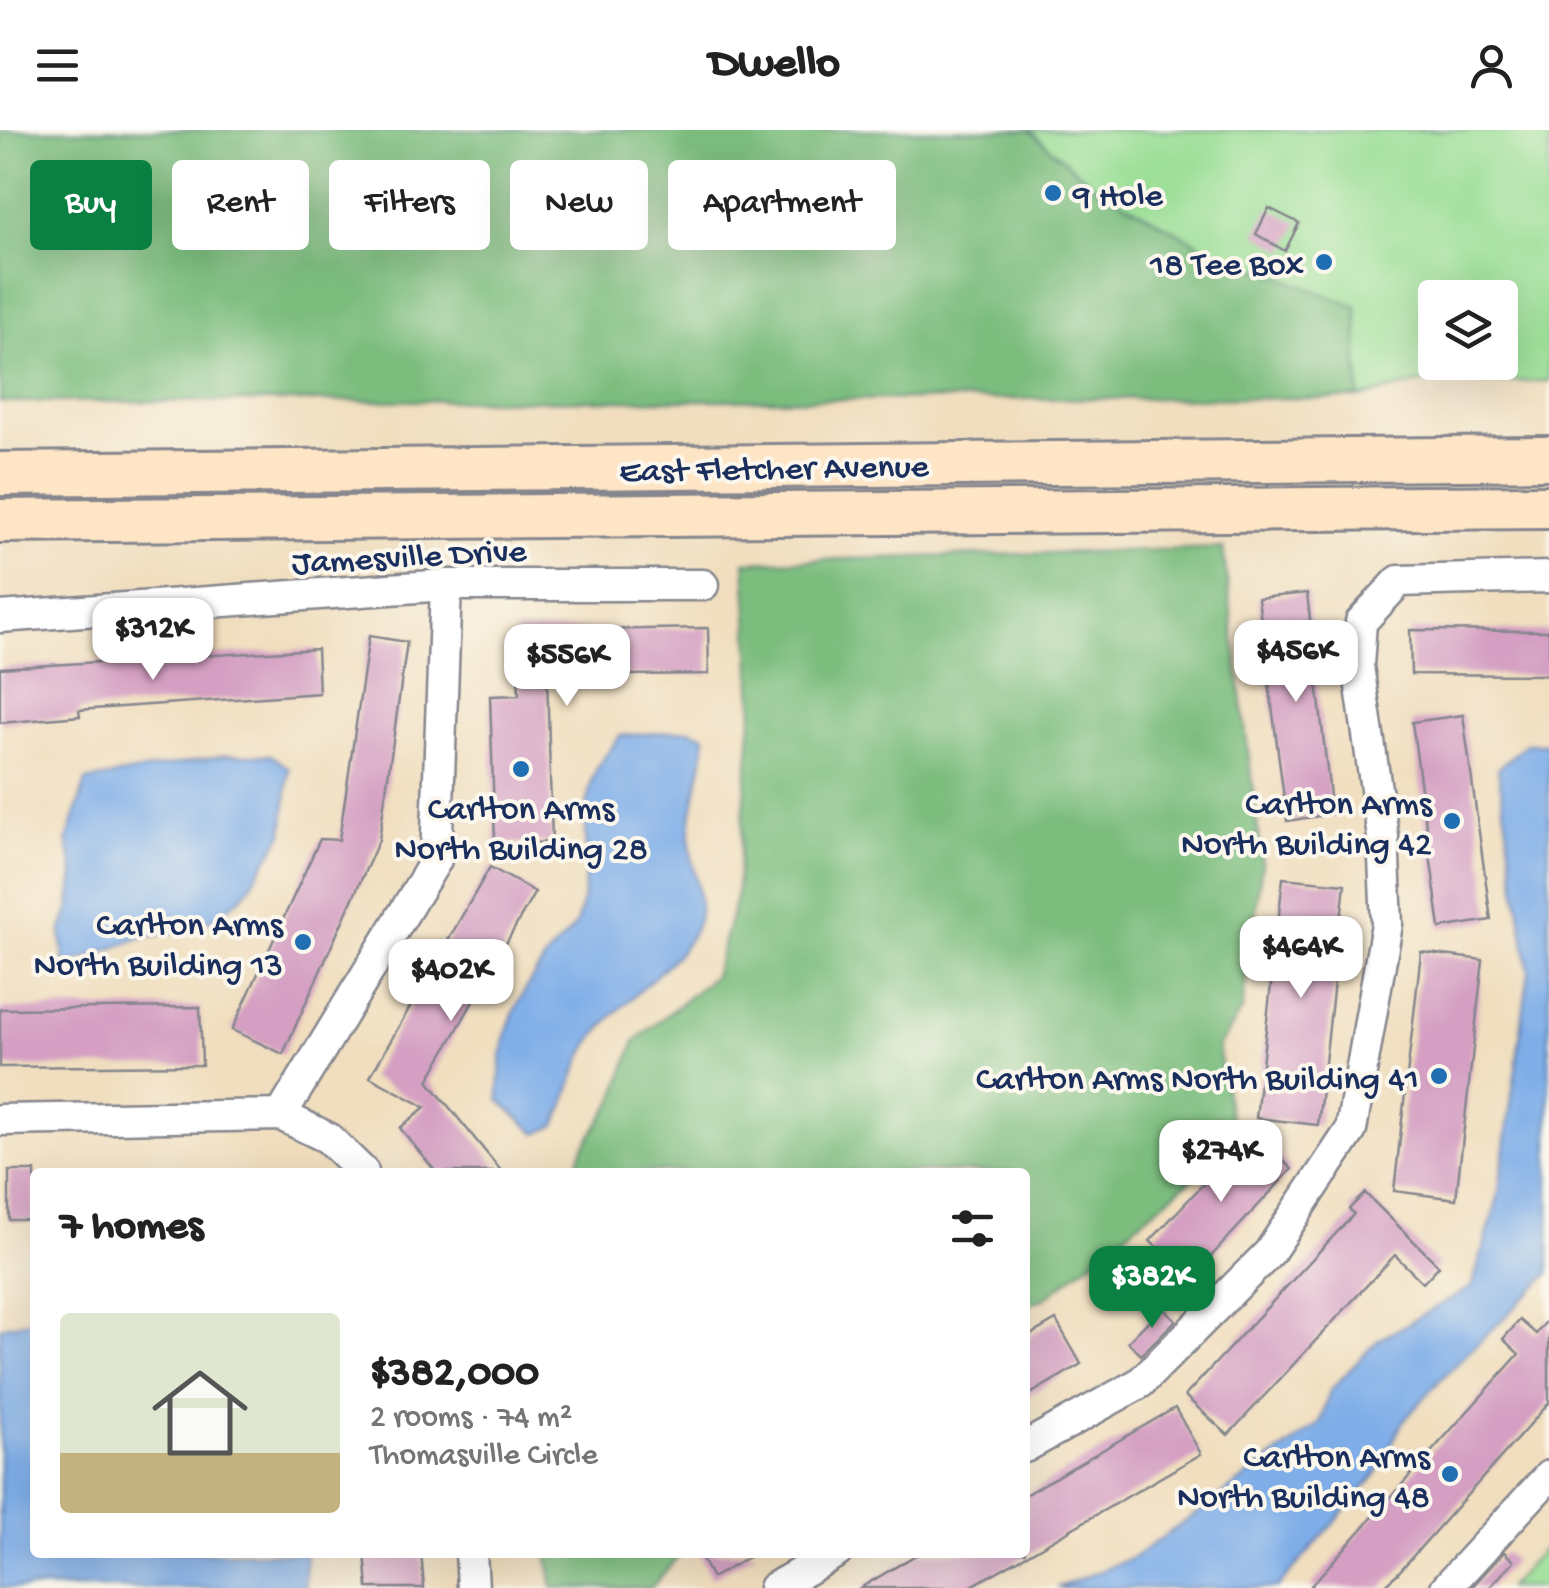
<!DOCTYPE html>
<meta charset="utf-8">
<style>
:root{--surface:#fff;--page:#f6f6f6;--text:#222;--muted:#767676;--accent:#0b8043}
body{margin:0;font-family:"Gochi Hand",sans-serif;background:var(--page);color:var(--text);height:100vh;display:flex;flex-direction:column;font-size:38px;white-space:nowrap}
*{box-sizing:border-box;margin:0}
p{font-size:32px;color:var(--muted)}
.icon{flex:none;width:55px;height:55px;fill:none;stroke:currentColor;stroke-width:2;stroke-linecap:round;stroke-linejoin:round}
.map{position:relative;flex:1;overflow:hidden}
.panel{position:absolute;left:30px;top:1038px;width:1000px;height:390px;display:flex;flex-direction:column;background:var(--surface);border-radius:10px;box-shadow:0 10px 40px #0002}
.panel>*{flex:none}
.guide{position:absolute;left:30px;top:30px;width:1000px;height:90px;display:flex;gap:20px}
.controls{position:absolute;left:1418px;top:150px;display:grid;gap:20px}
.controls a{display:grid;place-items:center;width:100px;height:100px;border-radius:10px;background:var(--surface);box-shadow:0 10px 40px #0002;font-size:50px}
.price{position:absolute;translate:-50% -85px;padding:0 22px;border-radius:20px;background:#fff;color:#222;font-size:32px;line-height:65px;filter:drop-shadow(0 2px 5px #0008)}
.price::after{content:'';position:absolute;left:50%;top:60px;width:30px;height:22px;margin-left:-15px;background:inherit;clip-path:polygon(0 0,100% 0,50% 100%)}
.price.selected{background:var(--accent);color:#fff}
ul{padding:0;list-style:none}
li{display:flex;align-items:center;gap:30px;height:250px;padding:0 30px}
li span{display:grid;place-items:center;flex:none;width:280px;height:200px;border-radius:10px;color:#555}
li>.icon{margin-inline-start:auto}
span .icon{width:120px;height:120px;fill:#fffc;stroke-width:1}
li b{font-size:42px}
h2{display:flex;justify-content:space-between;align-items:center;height:120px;padding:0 30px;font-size:42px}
.chip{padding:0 35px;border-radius:10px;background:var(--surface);box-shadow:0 10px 40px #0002;font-size:35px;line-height:90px}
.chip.selected{background:var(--accent);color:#fff}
header{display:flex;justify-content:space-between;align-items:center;height:130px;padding:0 30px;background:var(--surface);font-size:45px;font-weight:800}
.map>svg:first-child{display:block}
.green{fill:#9ade95;stroke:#5a867a;stroke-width:2.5;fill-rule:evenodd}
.forest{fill:#7bbd7e;stroke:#4b766e;stroke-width:2.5}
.water{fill:#7eade8;stroke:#4c6ea3;stroke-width:2.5}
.building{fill:#d49fc2}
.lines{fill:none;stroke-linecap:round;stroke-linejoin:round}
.minor-casing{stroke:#86868e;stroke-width:35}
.secondary-casing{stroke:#86868e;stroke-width:48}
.minor{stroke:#fff;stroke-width:30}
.secondary{stroke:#fee5c5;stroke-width:42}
.poi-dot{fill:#1f6fb2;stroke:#fbf7ec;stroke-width:4}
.labels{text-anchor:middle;stroke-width:8;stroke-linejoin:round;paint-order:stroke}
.poi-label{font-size:35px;fill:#1b2f5e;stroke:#fbf7ec;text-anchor:end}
.street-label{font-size:35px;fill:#1b2f5e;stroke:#fbf7ec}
</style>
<header><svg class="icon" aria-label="menu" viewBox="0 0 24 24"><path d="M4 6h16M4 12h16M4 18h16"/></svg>Dwello<svg class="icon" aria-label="person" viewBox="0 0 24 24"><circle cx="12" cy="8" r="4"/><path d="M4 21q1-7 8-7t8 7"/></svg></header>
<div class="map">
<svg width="1549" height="1458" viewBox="0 0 1549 1458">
<rect width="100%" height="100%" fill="#fbf7ec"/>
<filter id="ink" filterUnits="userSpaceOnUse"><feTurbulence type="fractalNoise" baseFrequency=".01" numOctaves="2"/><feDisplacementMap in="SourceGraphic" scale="20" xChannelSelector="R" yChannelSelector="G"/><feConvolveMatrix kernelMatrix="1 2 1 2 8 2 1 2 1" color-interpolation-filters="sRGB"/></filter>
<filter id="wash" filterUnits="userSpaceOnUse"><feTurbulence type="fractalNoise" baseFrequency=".0048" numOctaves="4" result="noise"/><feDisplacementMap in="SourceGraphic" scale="40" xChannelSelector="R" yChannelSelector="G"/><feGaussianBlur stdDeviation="2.25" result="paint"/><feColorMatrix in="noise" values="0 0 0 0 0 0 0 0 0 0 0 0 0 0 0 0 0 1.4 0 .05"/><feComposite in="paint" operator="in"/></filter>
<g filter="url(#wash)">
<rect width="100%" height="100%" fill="#f0debe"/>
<path class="green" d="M 1029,0 L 1549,0 L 1549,251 L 1424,252 L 1359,268 L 1356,177 L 1206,118 L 1093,55 ZM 1435,168 L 1500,168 L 1500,232 L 1435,232 Z
M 1549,1413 L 1549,1458 L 1508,1458 Z"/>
<path class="forest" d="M 0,0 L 1029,0 L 1093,55 L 1206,118 L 1357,177 L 1359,268 L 0,272 Z
M 1223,418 L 1262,733 L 1242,880 L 1218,917 L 1235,1014 L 1046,1168 L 1025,1176 L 1025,1042 L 574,1042 L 583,1018 L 614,970 L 635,911 L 714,846 L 736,768 L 753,576 L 745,432 Z
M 547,1423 L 547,1422 L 681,1423 L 651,1458 L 553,1458 Z"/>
<path class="water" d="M 690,600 L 705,606 C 705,643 688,676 690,712 C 691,739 706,768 696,796 C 682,833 612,876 588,916 C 573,940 569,970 556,995 L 537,1004 L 499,970 C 499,910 511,875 547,827 C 556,814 571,805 577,791 C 594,743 577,692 594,645 C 599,632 612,618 620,606 Z
M 1526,614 L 1549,614 L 1549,1144 L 1441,1249 L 1402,1293 L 1377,1343 L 1277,1458 L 1057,1458 L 1133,1428 L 1196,1384 L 1320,1293 L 1330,1261 L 1377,1211 L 1472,1157 L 1498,1068 L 1529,841 L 1498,639 Z
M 226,625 L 271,625 L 289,638 L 283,704 L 245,764 L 217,787 L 188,799 L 140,808 L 65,836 L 61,802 L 70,777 L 74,742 L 67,711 L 86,651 Z
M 28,1191 L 35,1191 L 35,1422 L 306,1423 L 305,1458 L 0,1458 L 0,1197 Z"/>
<g id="blocks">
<path class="building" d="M 1269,78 L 1299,93 L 1285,121 L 1256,104 Z
M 1307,463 L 1332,684 L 1287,691 L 1258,468 Z
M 708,498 L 709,544 L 547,546 L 552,712 L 495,714 L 490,566 L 519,565 L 516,501 Z
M 1410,500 L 1549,501 L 1549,545 L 1411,544 Z
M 369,506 L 407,512 L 379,710 L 283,924 L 232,900 L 320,709 L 339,710 Z
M 317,519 L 319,563 L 79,580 L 80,586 L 0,593 L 0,538 Z
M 1463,585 L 1491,790 L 1440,798 L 1412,592 Z
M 490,737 L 535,762 L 428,951 L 502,1042 L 436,1042 L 400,998 L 425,977 L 370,947 Z
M 1283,748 L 1345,754 L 1318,995 L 1256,988 Z
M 1421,822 L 1483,830 L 1456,1069 L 1394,1061 Z
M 200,877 L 202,935 L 0,937 L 0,879 Z
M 1252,1002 L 1292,1039 L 1190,1149 L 1150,1111 Z
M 9,1041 L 35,1041 L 35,1090 L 9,1090 Z
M 1365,1063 L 1439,1136 L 1423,1153 L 1395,1125 L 1228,1305 L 1185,1266 L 1354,1084 L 1349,1079 Z
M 1162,1177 L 1176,1190 L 1141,1225 L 1128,1212 Z
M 1549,1188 L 1549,1273 L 1397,1444 L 1381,1458 L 1309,1458 L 1519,1224 L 1503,1209 L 1520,1190 L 1536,1204 Z
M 1056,1190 L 1081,1234 L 1025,1267 L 1025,1208 Z
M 1175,1278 L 1201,1324 L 1025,1426 L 968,1458 L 860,1458 L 921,1422 L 1025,1422 L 1025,1365 Z
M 365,1422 L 421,1422 L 424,1458 L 368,1458 Z
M 698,1422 L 757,1422 L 712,1448 Z
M 1504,1422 L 1514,1431 L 1489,1458 L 1471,1458 Z"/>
</g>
</g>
<g filter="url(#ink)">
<use href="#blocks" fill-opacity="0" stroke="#86868e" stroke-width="2.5"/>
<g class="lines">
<defs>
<path id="minor" d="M 0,487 L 446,455 L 703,455
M 281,985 L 328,1008 L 363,1042
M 0,990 L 281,985 L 436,730 L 446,455
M 1025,1317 L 1140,1253 L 1269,1123 L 1351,1000 L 1387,794 L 1383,707 L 1358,536 L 1361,492 L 1399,451 L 1549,447
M 471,1422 L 473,1458
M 774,1458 L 837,1422
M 1446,1458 L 1549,1346"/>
<path id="secondary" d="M 0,344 L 1549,328
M 0,391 L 1549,377"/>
</defs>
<use href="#minor" class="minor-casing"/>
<use href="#secondary" class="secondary-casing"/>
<use href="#minor" class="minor"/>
<use href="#secondary" class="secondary"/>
</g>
</g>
<g class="poi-dot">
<circle cx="1053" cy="63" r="10"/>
<circle cx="1324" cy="132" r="10"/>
<circle cx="521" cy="639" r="10"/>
<circle cx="1452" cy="691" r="10"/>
<circle cx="303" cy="812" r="10"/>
<circle cx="1439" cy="946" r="10"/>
<circle cx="1450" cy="1344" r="10"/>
</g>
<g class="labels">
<g class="poi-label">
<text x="1073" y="75" text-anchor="start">9 Hole</text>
<text x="1304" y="144">18 Tee Box</text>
<text x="1432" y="683">Carlton Arms<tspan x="1432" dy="40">North Building 42</tspan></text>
<text x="521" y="688" text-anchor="middle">Carlton Arms<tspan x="521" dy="40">North Building 28</tspan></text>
<text x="283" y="804">Carlton Arms<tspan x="283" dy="40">North Building 13</tspan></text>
<text x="1419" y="958">Carlton Arms North Building 41</text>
<text x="1430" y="1336">Carlton Arms<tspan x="1430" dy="40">North Building 48</tspan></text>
</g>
<g class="street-label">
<text transform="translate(774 336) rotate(-1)" y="12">East Fletcher Avenue</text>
<text transform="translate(409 424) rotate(-3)" y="12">Jamesville Drive</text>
</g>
</g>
</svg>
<div class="controls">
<a><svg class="icon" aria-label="layers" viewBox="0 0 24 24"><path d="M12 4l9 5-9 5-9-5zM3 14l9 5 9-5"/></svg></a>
</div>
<b class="price" style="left:153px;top:553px">$312K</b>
<b class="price" style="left:1296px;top:575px">$456K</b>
<b class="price" style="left:567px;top:579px">$556K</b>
<b class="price" style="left:1301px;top:871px">$464K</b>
<b class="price" style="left:451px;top:894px">$402K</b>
<b class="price" style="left:1221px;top:1075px">$274K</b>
<b class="price selected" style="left:1152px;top:1201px">$382K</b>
<div class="guide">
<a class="chip selected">Buy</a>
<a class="chip">Rent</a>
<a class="chip">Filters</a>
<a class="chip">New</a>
<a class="chip">Apartment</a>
</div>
<section class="panel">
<h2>7 homes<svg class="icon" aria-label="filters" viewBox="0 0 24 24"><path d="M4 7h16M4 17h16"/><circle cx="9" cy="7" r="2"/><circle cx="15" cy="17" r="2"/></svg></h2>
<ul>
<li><span style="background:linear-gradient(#dfe7d0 70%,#c2b280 0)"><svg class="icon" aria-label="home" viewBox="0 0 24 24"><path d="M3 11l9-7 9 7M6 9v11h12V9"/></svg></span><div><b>$382,000</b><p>2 rooms · 74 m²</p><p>Thomasville Circle</p></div></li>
</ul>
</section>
</div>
